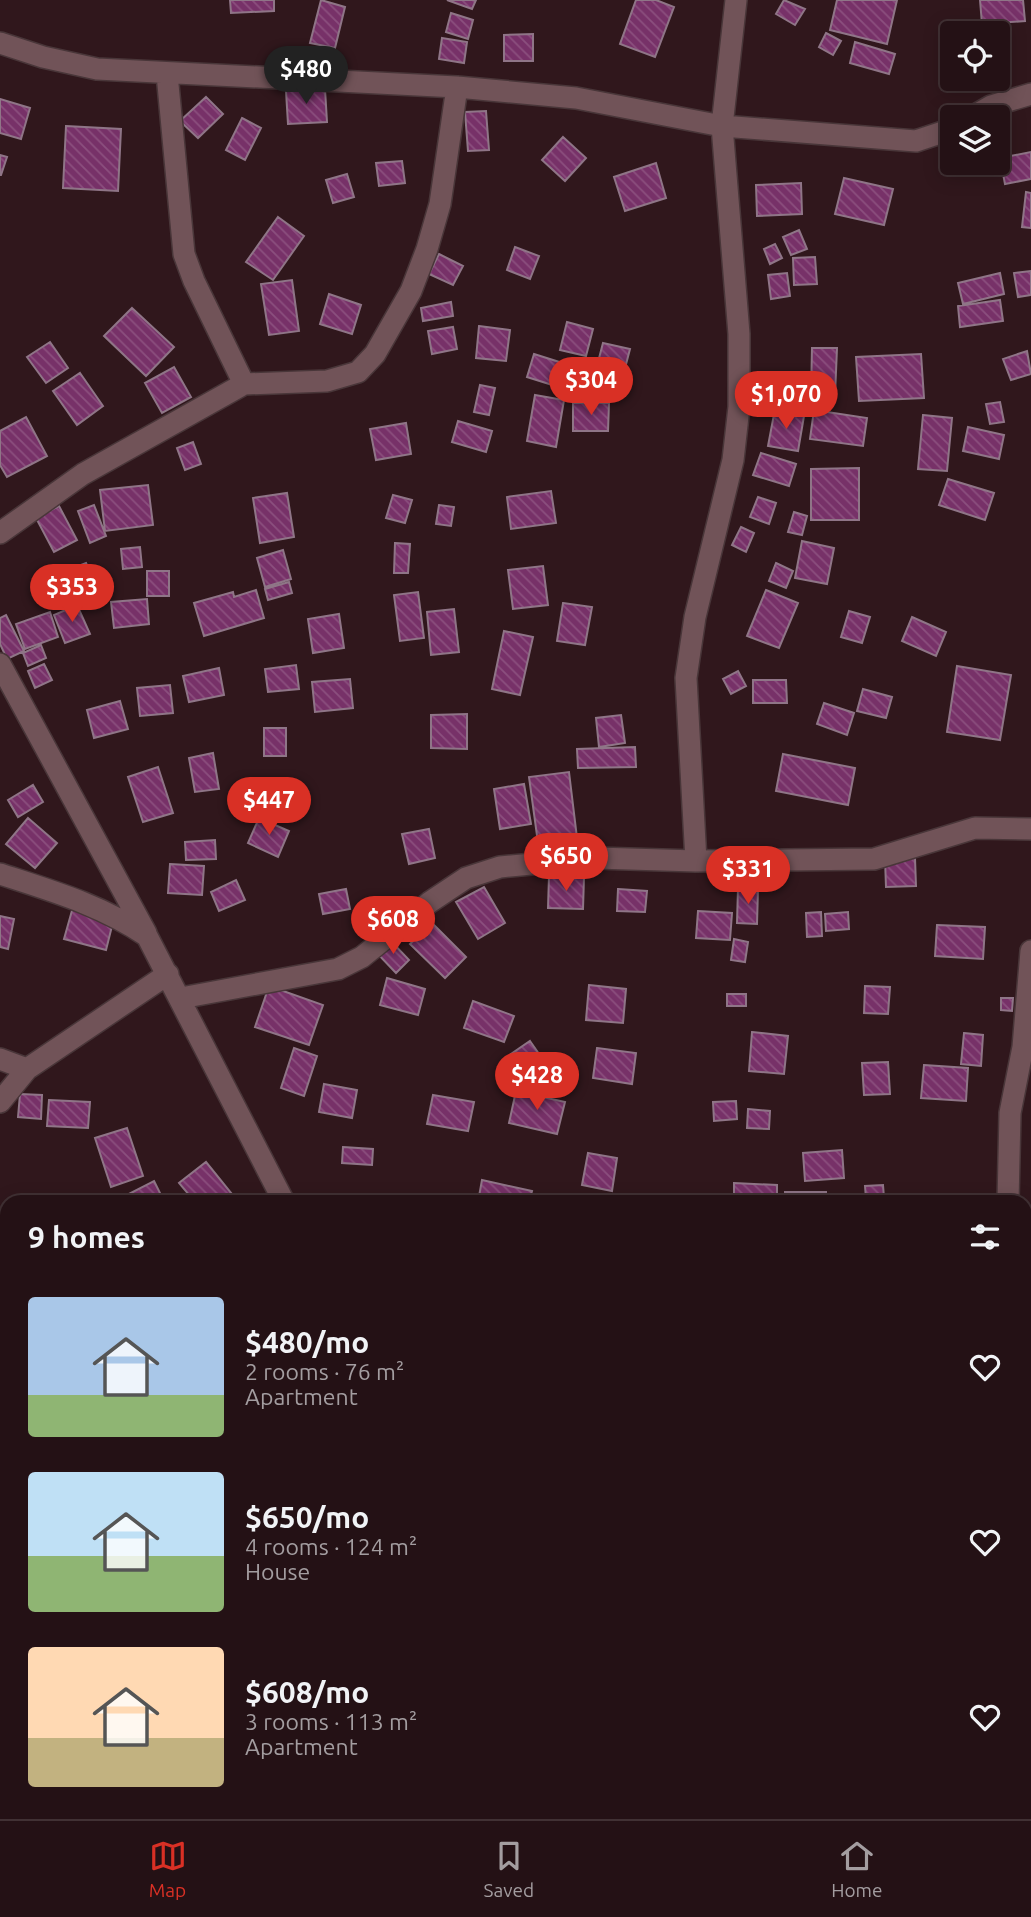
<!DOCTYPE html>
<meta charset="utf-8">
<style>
:root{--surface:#241115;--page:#301f22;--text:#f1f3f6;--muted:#a39da0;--line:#413134;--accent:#d93025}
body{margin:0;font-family:Ubuntu,sans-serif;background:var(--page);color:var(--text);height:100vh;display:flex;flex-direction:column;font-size:26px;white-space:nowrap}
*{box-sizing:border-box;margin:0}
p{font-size:23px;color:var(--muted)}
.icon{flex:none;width:38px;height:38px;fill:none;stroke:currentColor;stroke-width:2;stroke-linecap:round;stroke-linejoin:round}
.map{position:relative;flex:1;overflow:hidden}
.details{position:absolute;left:0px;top:1195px;width:1032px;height:625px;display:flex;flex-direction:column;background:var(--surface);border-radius:21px 21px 0 0;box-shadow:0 4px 18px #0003,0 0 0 2px var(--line)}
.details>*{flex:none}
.controls{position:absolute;left:940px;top:21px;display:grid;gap:14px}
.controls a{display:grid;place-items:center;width:70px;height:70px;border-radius:7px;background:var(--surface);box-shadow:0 4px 18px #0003,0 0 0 2px var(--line);font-size:35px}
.price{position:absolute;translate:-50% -60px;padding:0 16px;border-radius:24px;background:var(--accent);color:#fff;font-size:23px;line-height:46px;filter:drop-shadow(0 2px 4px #0008)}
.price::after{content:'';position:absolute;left:50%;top:42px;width:21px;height:16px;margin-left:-10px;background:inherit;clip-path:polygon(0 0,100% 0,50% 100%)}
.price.on{background:#222;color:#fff}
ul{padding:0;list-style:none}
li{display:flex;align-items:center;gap:21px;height:175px;padding:0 28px}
li span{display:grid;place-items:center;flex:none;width:196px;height:140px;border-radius:7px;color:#555}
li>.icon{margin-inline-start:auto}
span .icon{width:84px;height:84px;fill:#fffc;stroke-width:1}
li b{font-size:30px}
h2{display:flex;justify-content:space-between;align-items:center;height:84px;padding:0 28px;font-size:30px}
.dock{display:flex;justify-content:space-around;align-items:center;height:98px;border-top:2px solid var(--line);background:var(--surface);font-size:19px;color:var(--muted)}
.dock a{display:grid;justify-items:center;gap:4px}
.dock .on{color:var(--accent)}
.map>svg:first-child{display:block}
.building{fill:url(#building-back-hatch);stroke:#8f7587;stroke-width:2}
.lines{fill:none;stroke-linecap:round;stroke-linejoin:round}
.minor-casing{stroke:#493639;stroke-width:24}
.minor{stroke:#715358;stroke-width:21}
</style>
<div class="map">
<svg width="1031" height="1819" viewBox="0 0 1031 1819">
<defs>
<pattern id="building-back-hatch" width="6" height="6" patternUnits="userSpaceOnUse" patternTransform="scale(1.75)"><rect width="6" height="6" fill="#773168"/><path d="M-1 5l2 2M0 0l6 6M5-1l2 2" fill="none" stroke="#8b4f7e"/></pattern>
</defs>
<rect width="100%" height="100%" fill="#30171c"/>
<path class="building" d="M 230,0 L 274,0 L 274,11 L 231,13 Z
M 321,0 L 345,7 L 335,48 L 310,43 Z
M 447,0 L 476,0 L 472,9 Z
M 636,0 L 656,0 L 674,7 L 655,57 L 620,44 Z
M 784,0 L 805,9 L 795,25 L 776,14 Z
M 837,0 L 897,0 L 887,44 L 830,30 Z
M 980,0 L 1023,0 L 1025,21 L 982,24 Z
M 451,13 L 473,20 L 468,39 L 446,32 Z
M 826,33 L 841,41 L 833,55 L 819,47 Z
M 533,34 L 533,61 L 504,61 L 504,35 Z
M 442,38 L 467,42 L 464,63 L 439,59 Z
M 855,42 L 895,54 L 889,74 L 850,63 Z
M 325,89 L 327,122 L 288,124 L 286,91 Z
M 206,97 L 223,114 L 198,138 L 180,121 Z
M 0,99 L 30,108 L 21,139 L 0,133 Z
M 486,111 L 489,150 L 468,151 L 465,112 Z
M 242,118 L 261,128 L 245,160 L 226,150 Z
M 66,126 L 121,129 L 118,191 L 63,188 Z
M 563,137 L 586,158 L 565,181 L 542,160 Z
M 1031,152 L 1031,179 L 1005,184 L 1000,158 Z
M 0,155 L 7,157 L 1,175 L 0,175 Z
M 402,161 L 405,183 L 379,186 L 376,163 Z
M 656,163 L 666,198 L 625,211 L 614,177 Z
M 347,174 L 354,197 L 333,203 L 326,180 Z
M 844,178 L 893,189 L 884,225 L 835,214 Z
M 801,183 L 802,214 L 757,216 L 756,185 Z
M 1026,192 L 1031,193 L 1031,228 L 1022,227 Z
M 278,217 L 304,236 L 273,280 L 246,262 Z
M 799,230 L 807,249 L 791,255 L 783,237 Z
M 775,244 L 782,258 L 770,264 L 764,249 Z
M 515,247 L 539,256 L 530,279 L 507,270 Z
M 439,254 L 463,266 L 453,285 L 429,274 Z
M 815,257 L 817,284 L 794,285 L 793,258 Z
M 1031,271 L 1031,295 L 1018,297 L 1014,273 Z
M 787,273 L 790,296 L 771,299 L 768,275 Z
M 1000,273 L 1004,294 L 963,304 L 958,283 Z
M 292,280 L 299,331 L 269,335 L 261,284 Z
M 329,294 L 361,305 L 352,334 L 320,324 Z
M 1000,300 L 1003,321 L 960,327 L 958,306 Z
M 451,302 L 453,316 L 423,321 L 421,308 Z
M 132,308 L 174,347 L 146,376 L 104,336 Z
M 567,322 L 593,329 L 586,356 L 560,350 Z
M 479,326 L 510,330 L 506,361 L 476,358 Z
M 453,327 L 457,349 L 432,354 L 428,331 Z
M 50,342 L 68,368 L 46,383 L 27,357 Z
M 603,343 L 630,349 L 624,372 L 597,366 Z
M 812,348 L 837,348 L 835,396 L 811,395 Z
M 1027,351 L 1031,374 L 1011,380 L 1003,359 Z
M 534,354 L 572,366 L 565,389 L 527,377 Z
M 921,354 L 924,398 L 859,401 L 856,357 Z
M 174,367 L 191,397 L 162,413 L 145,383 Z
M 80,373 L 103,406 L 77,425 L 53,391 Z
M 480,385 L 495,388 L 489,415 L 474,412 Z
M 535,395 L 564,400 L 556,447 L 527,441 Z
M 1000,402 L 1004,422 L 990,424 L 986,404 Z
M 573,403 L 609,403 L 608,431 L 573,431 Z
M 775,409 L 804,416 L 798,451 L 768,446 Z
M 814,410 L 867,418 L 863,446 L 810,439 Z
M 923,415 L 952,418 L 947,471 L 918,469 Z
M 26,417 L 47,456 L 7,477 L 0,465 L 0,431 Z
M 458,421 L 492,431 L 486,452 L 452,442 Z
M 406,423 L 411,454 L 376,460 L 370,429 Z
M 968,427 L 1004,435 L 999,459 L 963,451 Z
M 193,442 L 201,464 L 185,470 L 177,448 Z
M 761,453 L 796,464 L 789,486 L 753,475 Z
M 859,468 L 859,520 L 811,520 L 811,469 Z
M 948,479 L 994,493 L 985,520 L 939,505 Z
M 148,485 L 153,525 L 105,531 L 100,490 Z
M 551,491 L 556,523 L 511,529 L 507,497 Z
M 287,493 L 294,537 L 260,543 L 253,498 Z
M 393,495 L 412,500 L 405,523 L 386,518 Z
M 758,497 L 776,503 L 769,524 L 750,517 Z
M 94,505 L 106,536 L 90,543 L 78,511 Z
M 439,505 L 454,507 L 451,526 L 436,524 Z
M 59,506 L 77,540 L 54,552 L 36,518 Z
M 794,512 L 807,516 L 802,535 L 788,532 Z
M 741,527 L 754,533 L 746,552 L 732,545 Z
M 802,541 L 834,548 L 827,584 L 795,578 Z
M 395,543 L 410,544 L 408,573 L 394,573 Z
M 140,547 L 142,567 L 123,569 L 121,549 Z
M 283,550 L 291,579 L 265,587 L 257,558 Z
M 86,563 L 95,584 L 73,593 L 65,571 Z
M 776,563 L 793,571 L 786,588 L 769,581 Z
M 543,566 L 548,605 L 513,609 L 508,570 Z
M 147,571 L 169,571 L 169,596 L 147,596 Z
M 289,582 L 292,593 L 268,600 L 265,589 Z
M 256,590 L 264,618 L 204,636 L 194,603 L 233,592 L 234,597 Z
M 766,590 L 798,603 L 779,648 L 747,636 Z
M 418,592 L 424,638 L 400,641 L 394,595 Z
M 147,599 L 149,624 L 114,628 L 111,602 Z
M 563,603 L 592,607 L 585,645 L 557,641 Z
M 77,605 L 90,634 L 65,643 L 54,615 Z
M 454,609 L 459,652 L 431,655 L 427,612 Z
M 849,611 L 870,617 L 862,643 L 841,637 Z
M 50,612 L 58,637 L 25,649 L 16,624 Z
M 339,614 L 344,648 L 313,653 L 308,619 Z
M 6,615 L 24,651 L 7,659 L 0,644 L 0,618 Z
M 912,617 L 946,632 L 936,656 L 902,641 Z
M 504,631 L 533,637 L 520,695 L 492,689 Z
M 41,645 L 46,658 L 28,666 L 23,653 Z
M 44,664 L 52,680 L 35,688 L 28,671 Z
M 296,665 L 299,689 L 268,692 L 265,669 Z
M 957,666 L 1011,675 L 1000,740 L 947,732 Z
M 219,668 L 224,695 L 189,702 L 183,676 Z
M 738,671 L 746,686 L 731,694 L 723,679 Z
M 350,679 L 353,708 L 315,712 L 312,682 Z
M 753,680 L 786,680 L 787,703 L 753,703 Z
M 170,685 L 173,713 L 140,716 L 137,688 Z
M 863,689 L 892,697 L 886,718 L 857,711 Z
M 120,701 L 128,729 L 94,738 L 87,710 Z
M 824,703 L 854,713 L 847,735 L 817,724 Z
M 467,714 L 467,749 L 431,748 L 431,715 Z
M 621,715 L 625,743 L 599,747 L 596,718 Z
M 264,728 L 286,728 L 286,756 L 264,756 Z
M 635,747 L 636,767 L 578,768 L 577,749 Z
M 213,753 L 219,789 L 195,792 L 189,758 Z
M 783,754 L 855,768 L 848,805 L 776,791 Z
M 158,767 L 173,813 L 143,822 L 128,777 Z
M 569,772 L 577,838 L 538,843 L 529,777 Z
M 524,784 L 531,824 L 500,829 L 494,789 Z
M 33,785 L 43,802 L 18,817 L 8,800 Z
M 28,818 L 57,843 L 35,868 L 6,844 Z
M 259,818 L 289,831 L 278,857 L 248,843 Z
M 429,829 L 435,858 L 409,864 L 402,834 Z
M 215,840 L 216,859 L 186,860 L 185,842 Z
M 915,858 L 916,886 L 886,887 L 885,859 Z
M 170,864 L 204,866 L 202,895 L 168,893 Z
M 549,876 L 584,877 L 583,909 L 548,908 Z
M 236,880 L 245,900 L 219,911 L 211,892 Z
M 484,887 L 505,923 L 478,939 L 456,902 Z
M 738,888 L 758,889 L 757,924 L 737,923 Z
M 346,889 L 350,909 L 323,914 L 319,894 Z
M 618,889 L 647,891 L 645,912 L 617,911 Z
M 73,907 L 114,918 L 106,950 L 64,939 Z
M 698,911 L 732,913 L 730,940 L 696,938 Z
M 821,912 L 822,936 L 807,937 L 806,913 Z
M 848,912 L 849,929 L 826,931 L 825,914 Z
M 0,916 L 14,919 L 8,949 L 0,947 Z
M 432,923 L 466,957 L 445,978 L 410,944 Z
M 937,925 L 985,927 L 983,959 L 935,956 Z
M 389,939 L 409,960 L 396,973 L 376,952 Z
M 734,939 L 748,942 L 745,962 L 731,960 Z
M 387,978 L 425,989 L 418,1015 L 380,1005 Z
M 589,985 L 626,989 L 623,1023 L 586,1020 Z
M 269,986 L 323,1005 L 309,1045 L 255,1027 Z
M 865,986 L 890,987 L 888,1014 L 864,1013 Z
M 727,994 L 746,994 L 746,1006 L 727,1006 Z
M 1001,998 L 1013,998 L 1012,1011 L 1001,1010 Z
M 473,1001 L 514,1016 L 504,1042 L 464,1028 Z
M 752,1032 L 788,1036 L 784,1074 L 749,1071 Z
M 964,1033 L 983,1035 L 981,1066 L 961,1064 Z
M 530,1041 L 546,1064 L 528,1077 L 511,1054 Z
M 294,1048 L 317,1056 L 304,1096 L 281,1088 Z
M 597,1048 L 636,1053 L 632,1084 L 593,1078 Z
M 888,1062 L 890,1094 L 864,1095 L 862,1063 Z
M 924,1065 L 968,1068 L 966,1101 L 921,1098 Z
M 324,1084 L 357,1090 L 352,1118 L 319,1112 Z
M 516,1091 L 565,1102 L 557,1134 L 509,1123 Z
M 20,1094 L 42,1095 L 41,1119 L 18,1117 Z
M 433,1095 L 474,1102 L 468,1131 L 427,1124 Z
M 49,1100 L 90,1102 L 88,1128 L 47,1126 Z
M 736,1101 L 737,1119 L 714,1121 L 713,1102 Z
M 748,1109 L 770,1111 L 769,1129 L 747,1128 Z
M 127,1128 L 143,1176 L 111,1187 L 95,1138 Z
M 343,1147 L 373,1149 L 372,1165 L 342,1163 Z
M 842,1150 L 844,1178 L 805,1181 L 803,1153 Z
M 588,1153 L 617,1158 L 612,1191 L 582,1185 Z
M 206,1162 L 236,1199 L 232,1202 L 195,1202 L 179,1183 Z
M 482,1180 L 532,1191 L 529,1202 L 478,1202 Z
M 154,1181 L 163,1199 L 158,1202 L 123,1202 L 121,1198 Z
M 734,1183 L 777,1185 L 777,1202 L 734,1202 Z
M 883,1185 L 884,1198 L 866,1199 L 865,1186 Z
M 785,1192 L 826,1192 L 826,1202 L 785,1202 Z
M 7,1595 L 7,1613 L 0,1614 L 0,1596 Z
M 4,1702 L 7,1742 L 0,1744 L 0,1703 Z
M 7,1750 L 7,1775 L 0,1776 L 0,1752 Z"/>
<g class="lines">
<defs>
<path id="minor" d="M 0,43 L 43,57 L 97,69 L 457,87 L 576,98 L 722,126 L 916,141 L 952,129
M 167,74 L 184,254 L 194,281 L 244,384
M 972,117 L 991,106 L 1031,94
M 0,533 L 83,474 L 244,384 L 327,381 L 358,372 L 375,354 L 411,291 L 427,249 L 440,204 L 457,87
M 0,664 L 146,933
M 696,861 L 686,678 L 695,617 L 733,460 L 739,407 L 739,334 L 722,126 L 736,0
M 0,874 C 52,891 101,905 147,936 L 284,1202
M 181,998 L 338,969 L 362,957 L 430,902 L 466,878 L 500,867 L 596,858 L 696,861 L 874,859 L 975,828 L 1031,829
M 0,1059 L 27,1069
M 0,1102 L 27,1069 L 168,974
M 1008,1202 L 1010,1113 L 1023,1047 L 1031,951
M 1026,1391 L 1026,1397
M 0,1471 L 7,1509
M 1026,1622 L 1031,1627
M 599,1819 L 599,1813"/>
</defs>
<use href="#minor" class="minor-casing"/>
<use href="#minor" class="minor"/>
</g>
</svg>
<div class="controls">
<a><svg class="icon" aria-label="locate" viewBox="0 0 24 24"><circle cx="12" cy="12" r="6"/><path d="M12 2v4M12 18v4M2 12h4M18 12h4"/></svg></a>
<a><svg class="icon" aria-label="layers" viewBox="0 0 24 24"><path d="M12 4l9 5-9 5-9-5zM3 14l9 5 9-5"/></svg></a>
</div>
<b class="price on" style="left:306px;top:106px">$480</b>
<b class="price" style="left:591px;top:417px">$304</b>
<b class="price" style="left:786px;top:431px">$1,070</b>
<b class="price" style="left:72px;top:624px">$353</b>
<b class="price" style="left:269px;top:837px">$447</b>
<b class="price" style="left:566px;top:893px">$650</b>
<b class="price" style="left:748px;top:906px">$331</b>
<b class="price" style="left:393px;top:956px">$608</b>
<b class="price" style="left:537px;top:1112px">$428</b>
<section class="details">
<h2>9 homes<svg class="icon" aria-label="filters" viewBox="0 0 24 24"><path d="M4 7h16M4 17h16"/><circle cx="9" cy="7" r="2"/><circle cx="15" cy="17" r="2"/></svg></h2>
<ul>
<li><span style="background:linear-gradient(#a9c7e8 70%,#8fb573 0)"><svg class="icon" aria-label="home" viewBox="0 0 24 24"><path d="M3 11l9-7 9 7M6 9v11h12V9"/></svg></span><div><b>$480/mo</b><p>2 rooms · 76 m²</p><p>Apartment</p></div><svg class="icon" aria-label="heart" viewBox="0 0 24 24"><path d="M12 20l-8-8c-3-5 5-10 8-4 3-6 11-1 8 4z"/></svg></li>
<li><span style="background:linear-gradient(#bfe0f5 60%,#8fb573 0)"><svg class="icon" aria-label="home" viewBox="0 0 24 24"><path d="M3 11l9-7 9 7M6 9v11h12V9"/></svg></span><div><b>$650/mo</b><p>4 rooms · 124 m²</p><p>House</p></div><svg class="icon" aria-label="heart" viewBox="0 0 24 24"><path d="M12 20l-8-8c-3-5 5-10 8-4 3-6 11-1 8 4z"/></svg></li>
<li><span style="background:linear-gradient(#ffd9b3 65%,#c2b280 0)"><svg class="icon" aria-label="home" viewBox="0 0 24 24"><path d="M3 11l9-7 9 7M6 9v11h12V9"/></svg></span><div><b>$608/mo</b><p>3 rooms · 113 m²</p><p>Apartment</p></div><svg class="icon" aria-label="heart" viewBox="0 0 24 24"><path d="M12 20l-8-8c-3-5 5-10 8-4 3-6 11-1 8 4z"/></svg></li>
</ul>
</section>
</div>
<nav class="dock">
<a class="on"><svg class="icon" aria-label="map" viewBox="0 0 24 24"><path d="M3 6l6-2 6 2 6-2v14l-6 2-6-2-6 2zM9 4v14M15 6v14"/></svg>Map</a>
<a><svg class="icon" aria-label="saved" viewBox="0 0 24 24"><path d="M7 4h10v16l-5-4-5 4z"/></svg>Saved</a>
<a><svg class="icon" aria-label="home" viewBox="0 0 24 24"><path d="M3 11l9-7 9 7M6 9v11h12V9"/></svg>Home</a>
</nav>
